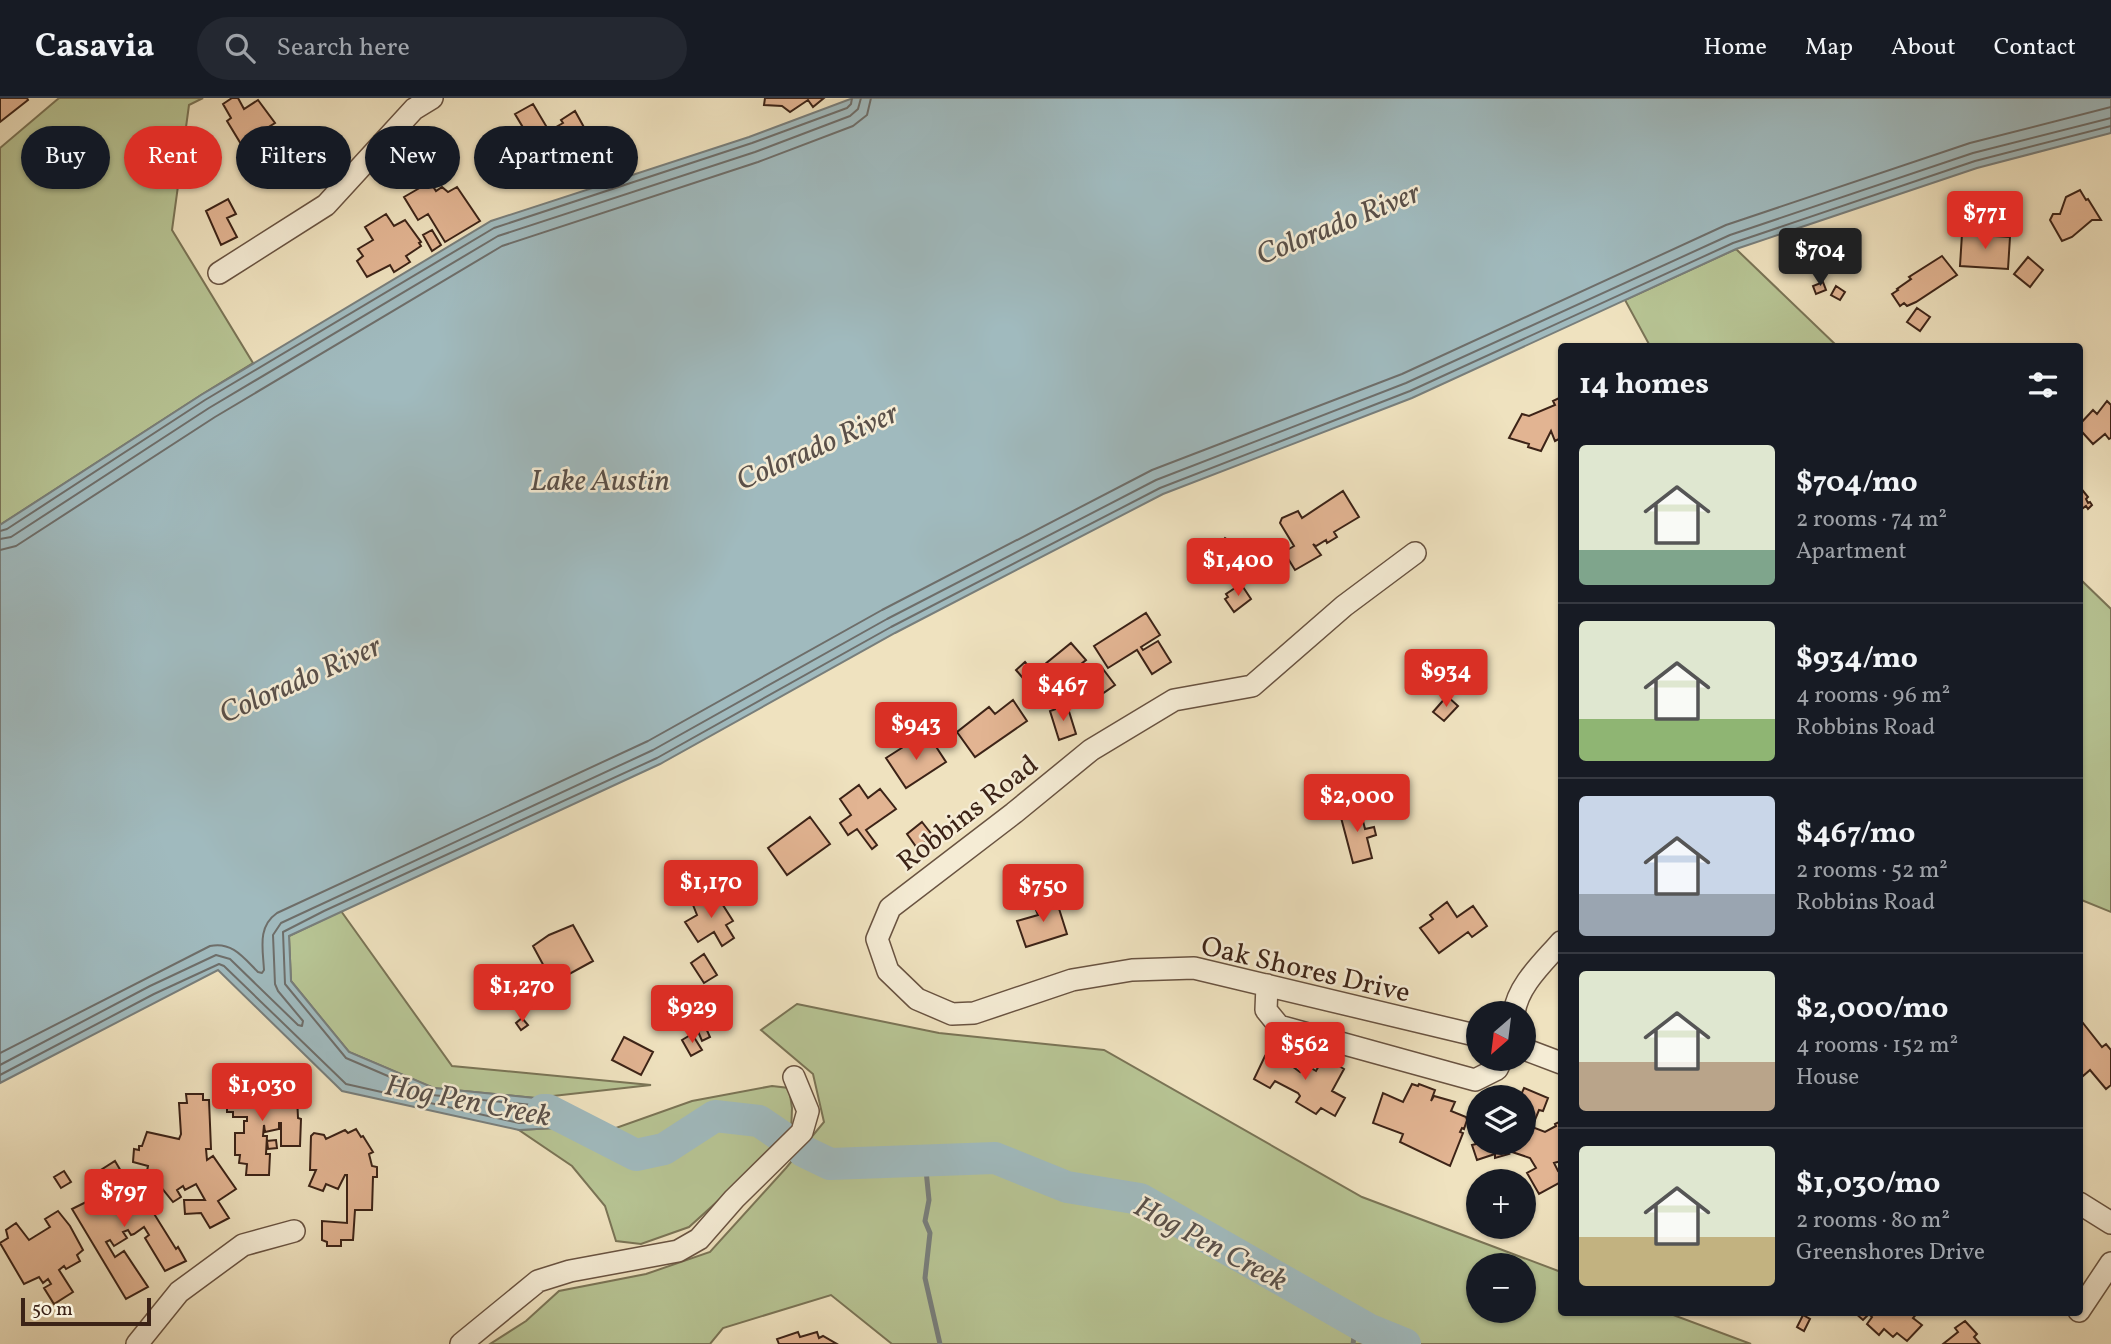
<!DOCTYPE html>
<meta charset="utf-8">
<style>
:root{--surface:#171b24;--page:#242831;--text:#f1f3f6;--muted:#9ea1a6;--line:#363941;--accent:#d93025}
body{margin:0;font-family:Vollkorn,serif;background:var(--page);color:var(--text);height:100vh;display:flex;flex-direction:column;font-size:26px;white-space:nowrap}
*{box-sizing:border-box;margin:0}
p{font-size:23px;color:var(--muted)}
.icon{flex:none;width:38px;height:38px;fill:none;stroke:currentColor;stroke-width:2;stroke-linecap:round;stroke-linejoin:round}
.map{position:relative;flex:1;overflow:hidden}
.panel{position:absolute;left:1558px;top:245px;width:525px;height:973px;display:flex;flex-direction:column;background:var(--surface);border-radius:7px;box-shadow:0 2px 5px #0004}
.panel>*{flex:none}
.hud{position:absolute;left:21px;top:28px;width:665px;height:63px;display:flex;gap:14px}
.needle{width:46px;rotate:208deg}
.fabs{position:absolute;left:1466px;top:903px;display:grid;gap:14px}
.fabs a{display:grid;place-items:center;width:70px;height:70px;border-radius:50%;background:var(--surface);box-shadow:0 2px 5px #0004;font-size:35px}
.scale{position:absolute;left:21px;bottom:18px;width:130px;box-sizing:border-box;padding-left:7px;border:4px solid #3c2317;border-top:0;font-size:19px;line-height:24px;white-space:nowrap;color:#3c2317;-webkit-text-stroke:5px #f5ecd5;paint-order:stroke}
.price{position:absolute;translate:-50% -60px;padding:0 16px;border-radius:7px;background:var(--accent);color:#fff;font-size:23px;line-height:46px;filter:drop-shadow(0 2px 4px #0008)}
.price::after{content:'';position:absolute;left:50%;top:42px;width:21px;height:16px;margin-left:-10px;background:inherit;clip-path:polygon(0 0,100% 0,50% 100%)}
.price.active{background:#222;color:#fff}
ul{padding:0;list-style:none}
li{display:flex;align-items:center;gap:21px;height:175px;padding:0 21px}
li+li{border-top:2px solid var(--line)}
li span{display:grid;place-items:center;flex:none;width:196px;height:140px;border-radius:7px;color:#555}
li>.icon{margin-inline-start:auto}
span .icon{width:84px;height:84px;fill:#fffc;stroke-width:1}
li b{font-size:30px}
h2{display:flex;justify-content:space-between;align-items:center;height:84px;padding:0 21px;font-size:30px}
.tag{padding:0 24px;border-radius:32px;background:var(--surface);box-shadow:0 2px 5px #0004;font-size:24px;line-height:63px}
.tag.active{background:var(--accent);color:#fff}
header{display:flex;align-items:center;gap:42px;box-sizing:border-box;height:98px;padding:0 35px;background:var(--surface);border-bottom:2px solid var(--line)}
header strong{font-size:33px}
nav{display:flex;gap:38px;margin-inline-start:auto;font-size:24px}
.search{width:490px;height:63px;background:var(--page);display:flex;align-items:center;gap:18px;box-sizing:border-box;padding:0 24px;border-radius:38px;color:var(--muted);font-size:26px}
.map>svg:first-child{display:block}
.green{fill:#b7c494;stroke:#7a7456;stroke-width:2;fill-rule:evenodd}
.water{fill:#a0babe;stroke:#787e7b;stroke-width:2}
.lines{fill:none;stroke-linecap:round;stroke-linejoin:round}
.shore{stroke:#6e6e6a;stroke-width:2}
.stream{stroke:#787e7b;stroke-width:5}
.river{stroke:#a0babe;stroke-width:32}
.building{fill:#e2b492;stroke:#3c2317;stroke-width:2}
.street-casing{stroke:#695341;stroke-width:24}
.street{stroke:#f5ecd5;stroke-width:21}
.labels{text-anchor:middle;stroke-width:5;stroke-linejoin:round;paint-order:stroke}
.street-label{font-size:28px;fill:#3c2317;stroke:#f5ecd5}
.water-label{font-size:30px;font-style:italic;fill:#5a5049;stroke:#f5ecd5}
</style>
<header>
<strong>Casavia</strong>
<div class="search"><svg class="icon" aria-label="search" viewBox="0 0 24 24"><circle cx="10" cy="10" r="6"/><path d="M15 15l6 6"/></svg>Search here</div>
<nav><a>Home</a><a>Map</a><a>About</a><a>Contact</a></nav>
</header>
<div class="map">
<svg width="2111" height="1246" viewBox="0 0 2111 1246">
<rect width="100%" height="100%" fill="#efe2bf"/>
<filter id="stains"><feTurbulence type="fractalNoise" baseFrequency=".00286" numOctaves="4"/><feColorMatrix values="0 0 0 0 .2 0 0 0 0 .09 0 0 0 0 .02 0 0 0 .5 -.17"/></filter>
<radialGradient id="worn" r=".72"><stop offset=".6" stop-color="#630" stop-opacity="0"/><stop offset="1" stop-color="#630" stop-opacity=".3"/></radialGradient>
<path class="green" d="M 59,0 L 203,0 L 189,7 L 172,132 L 253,265 L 201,297 L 0,427 L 0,50 Z
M 1736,151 L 1837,248 L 1650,248 L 1625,202 Z
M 2079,480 L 2111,511 L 2111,814 L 2079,801 Z
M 341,813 L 452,968 L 651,987 L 535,1000 L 433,990 L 349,954 L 291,883 L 289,838 Z
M 797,906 L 939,935 L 1104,952 L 1362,1099 L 1561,1174 L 1561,1214 L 1668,1215 L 1751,1246 L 892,1246 L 831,1197 L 723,1230 L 710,1246 L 490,1246 L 526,1223 L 559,1193 L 646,1176 L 710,1154 L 786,1070 L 824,1024 L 813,976 L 761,932 ZM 1524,1167 L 1524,1213 L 1479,1213 L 1479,1167 Z
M 772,988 L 789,990 L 792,1010 L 791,1037 L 689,1129 L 641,1146 L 616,1143 L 605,1108 L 572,1068 L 519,1032 L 590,1028 L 616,1030 L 692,1003 Z"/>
<path class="water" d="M 853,0 L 2111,0 L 2111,35 L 1977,70 L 1736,151 L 1412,300 L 1163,396 L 895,535 L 660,666 L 289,838 L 291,883 L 349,954 L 434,990 L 535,1000 L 590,1028 L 519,1032 L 342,993 L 218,872 L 0,985 L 0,427 L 201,297 L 491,123 L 749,39 Z"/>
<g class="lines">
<path class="shore" d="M 0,433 L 7,431 L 205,302 L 494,130 L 752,45 L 847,10 L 851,6 L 852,0
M 0,441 L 11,439 L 209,310 L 498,138 L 755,54 L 850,18 L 858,11 L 861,0
M 0,452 L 16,448 L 215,319 L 502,148 L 758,64 L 853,28 L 867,17 L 871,0
M 0,955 L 210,848 C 232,843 244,860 258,874 L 262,875 L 264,872 C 263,851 257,829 277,815 L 648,643 L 882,512 L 1152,372 L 1402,276 L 1726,127 L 1970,45 L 2111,9
M 0,967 L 150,888 L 216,857 L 230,861 L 298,927 L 302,928 L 303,923 L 278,893 L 275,886 L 273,837 L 281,825 L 653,652 L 887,521 L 1156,382 L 1406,285 L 1730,137 L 1973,55 L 2111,20
M 0,977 L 154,896 L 219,866 L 224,868 L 346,986 L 519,1025 L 552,1023 L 553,1017 L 532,1007 L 432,997 L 346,960 L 285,886 L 283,834 L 324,813 L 657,660 L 891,529 L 1160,390 L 1410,293 L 1733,145 L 1975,63 L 2111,28"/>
<path class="stream" d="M 925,1062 L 929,1102 L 925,1123 L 930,1135 L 925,1180 L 940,1246
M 1353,1246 L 1356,1224"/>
<path class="river" d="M 543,1012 L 548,1012 L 636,1057 L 664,1051 L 715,1018 L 759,1023 L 784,1040
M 803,1053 L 830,1066 L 995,1060 L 1067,1089 L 1140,1101 L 1368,1231 L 1405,1246"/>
</g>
<path class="building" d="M 0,0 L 27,0 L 28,2 L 0,24 Z
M 232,0 L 238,0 L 244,11 L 258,2 L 275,25 L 241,46 L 227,23 L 231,20 L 223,6 Z
M 765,0 L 824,0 L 813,9 L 808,2 L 790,14 L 782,8 L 764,7 Z
M 533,6 L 549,33 L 563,25 L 561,22 L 575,13 L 591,42 L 579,49 L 580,51 L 546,68 L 515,16 Z
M 430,84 L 436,93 L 442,89 L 448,94 L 457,89 L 480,123 L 445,144 L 428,116 L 418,122 L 404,99 Z
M 2080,92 L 2086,102 L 2088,101 L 2101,122 L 2092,122 L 2072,139 L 2062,143 L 2050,122 L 2053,116 L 2060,116 L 2066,99 Z
M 228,101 L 236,116 L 227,120 L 237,139 L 221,147 L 206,113 Z
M 386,116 L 394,128 L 405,122 L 421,144 L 419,145 L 421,148 L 406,158 L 410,164 L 394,174 L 390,167 L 367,179 L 357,163 L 363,158 L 358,151 L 373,142 L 365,129 Z
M 432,132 L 441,147 L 432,153 L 423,137 Z
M 1962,136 L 2010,139 L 2008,171 L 1960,168 Z
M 1942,158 L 1957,177 L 1916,204 L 1907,208 L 1904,205 L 1900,208 L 1892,196 L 1898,192 L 1897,191 L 1911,181 L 1909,179 Z
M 2028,159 L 2043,172 L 2030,189 L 2014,176 Z
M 1823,184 L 1826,192 L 1816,196 L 1813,188 Z
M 1836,188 L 1845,194 L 1840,202 L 1831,197 Z
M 1917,210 L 1930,219 L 1920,233 L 1907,224 Z
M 1561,299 L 1561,340 L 1555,343 L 1551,333 L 1541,353 L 1528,349 L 1529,346 L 1509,340 L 1522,316 L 1529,318 L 1555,307 L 1553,303 Z
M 2107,303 L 2111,307 L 2111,340 L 2109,341 L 2105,336 L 2093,346 L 2083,335 L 2079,339 L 2079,327 L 2093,312 L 2097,316 Z
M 2079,388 L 2088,399 L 2086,401 L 2088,405 L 2090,404 L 2092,407 L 2088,411 L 2086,408 L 2079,413 Z
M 1343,393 L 1359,419 L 1334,434 L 1337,439 L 1327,445 L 1326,442 L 1316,448 L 1313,446 L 1321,457 L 1295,472 L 1284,454 L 1294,448 L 1280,425 L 1282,420 L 1298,413 L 1302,420 Z
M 1225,440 L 1231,444 L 1232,442 L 1241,448 L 1233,461 L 1243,467 L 1238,476 L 1228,470 L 1221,482 L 1209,475 L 1208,481 L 1193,482 L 1192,463 L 1206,463 Z
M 1241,486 L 1251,501 L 1234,514 L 1225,501 L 1228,499 L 1226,496 Z
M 1146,515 L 1160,537 L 1141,549 L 1143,552 L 1158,543 L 1171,564 L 1152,576 L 1137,552 L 1108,570 L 1094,548 Z
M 1071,545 L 1086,562 L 1039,599 L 1016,572 L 1025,564 L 1034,575 Z
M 1103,571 L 1115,587 L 1102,596 L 1091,580 Z
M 1447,598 L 1458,608 L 1444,623 L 1433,614 Z
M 1013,602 L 1027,623 L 975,659 L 957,634 L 989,609 L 995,616 Z
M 1067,607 L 1076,636 L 1059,642 L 1050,613 Z
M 931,641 L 946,664 L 906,690 L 886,660 L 911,644 L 916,651 Z
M 859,687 L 868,700 L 880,691 L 896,711 L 866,732 L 877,747 L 872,751 L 857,731 L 848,737 L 840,725 L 851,717 L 840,701 Z
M 1359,707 L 1365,731 L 1374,729 L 1376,737 L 1367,740 L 1372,760 L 1353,765 L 1339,712 Z
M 810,719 L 830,746 L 787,777 L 768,750 Z
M 922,724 L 933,738 L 930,740 L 936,748 L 931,751 L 925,744 L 917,750 L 907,736 Z
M 714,793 L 733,823 L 726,827 L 734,840 L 722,848 L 714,834 L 698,844 L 685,824 L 697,817 L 693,807 Z
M 1055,798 L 1067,836 L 1026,849 L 1017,823 L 1038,817 L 1036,812 L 1041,811 L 1038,804 Z
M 1447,804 L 1457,819 L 1473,808 L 1487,828 L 1472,839 L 1468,834 L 1439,855 L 1420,830 L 1433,821 L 1430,817 Z
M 573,827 L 593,863 L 553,885 L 533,848 L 549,837 Z
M 704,856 L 717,877 L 704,885 L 691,865 Z
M 522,920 L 528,927 L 521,932 L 516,925 Z
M 2079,920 L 2102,949 L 2106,946 L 2111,952 L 2111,987 L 2106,991 L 2090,972 L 2083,978 L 2079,973 Z
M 705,928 L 710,939 L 702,943 L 697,931 Z
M 692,936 L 702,952 L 691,958 L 682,942 Z
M 624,939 L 653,954 L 641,977 L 612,962 Z
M 1273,952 L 1285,959 L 1282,964 L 1285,963 L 1300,974 L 1304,966 L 1316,973 L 1324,959 L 1344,971 L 1332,993 L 1345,1000 L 1335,1018 L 1321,1010 L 1316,1016 L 1296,1004 L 1300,998 L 1298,995 L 1275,983 L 1270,990 L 1254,981 L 1265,958 L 1268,960 Z
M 233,985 L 272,986 L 272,994 L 280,994 L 280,1004 L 284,1004 L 284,998 L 297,998 L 298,1020 L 301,1021 L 300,1048 L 281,1048 L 281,1025 L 279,1025 L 279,1031 L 265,1034 L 264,1027 L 263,1038 L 267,1038 L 266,1056 L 270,1056 L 269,1077 L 246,1077 L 247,1066 L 239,1065 L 240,1057 L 235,1057 L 235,1035 L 244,1035 L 244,1023 L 247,1023 L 247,1019 L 233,1019 L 233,1014 L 227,1014 L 227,987 Z
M 1412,986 L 1418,988 L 1419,986 L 1435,992 L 1431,1003 L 1434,998 L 1455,1004 L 1451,1013 L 1466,1019 L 1467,1022 L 1464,1031 L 1462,1030 L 1460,1034 L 1463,1035 L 1450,1068 L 1400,1044 L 1403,1036 L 1373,1025 L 1383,995 L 1403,1004 Z
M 1524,990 L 1548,1000 L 1543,1013 L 1539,1012 L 1532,1029 L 1545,1034 L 1556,1028 L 1555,1026 L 1561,1023 L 1561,1063 L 1554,1065 L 1558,1073 L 1560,1072 L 1561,1074 L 1561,1084 L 1539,1096 L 1527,1075 L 1536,1070 L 1530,1060 L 1506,1052 L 1509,1056 L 1495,1060 L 1495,1056 L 1477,1062 L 1472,1047 L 1476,1046 L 1474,1042 L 1479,1040 L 1479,1045 L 1524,1045 L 1524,1015 L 1528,1008 L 1524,1007 L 1524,999 L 1520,999 Z
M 186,996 L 203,996 L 203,1002 L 209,1002 L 211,1051 L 206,1051 L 207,1062 L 213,1058 L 236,1091 L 218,1103 L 229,1120 L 210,1130 L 201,1115 L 185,1116 L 184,1102 L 205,1102 L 196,1086 L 185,1092 L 183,1088 L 177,1092 L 181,1099 L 173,1104 L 157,1084 L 160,1081 L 146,1078 L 148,1068 L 133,1064 L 134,1051 L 139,1052 L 139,1048 L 142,1048 L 147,1034 L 179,1041 L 181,1036 L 179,1005 L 187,1005 Z
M 356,1031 L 361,1039 L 363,1038 L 373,1054 L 369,1056 L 372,1068 L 377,1069 L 377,1079 L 373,1079 L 372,1112 L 355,1112 L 353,1142 L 341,1142 L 341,1148 L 327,1148 L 327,1144 L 322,1142 L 322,1123 L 347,1125 L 347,1077 L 345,1077 L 338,1091 L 326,1086 L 323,1093 L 309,1088 L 316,1072 L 310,1072 L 311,1038 L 314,1035 L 324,1037 L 326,1041 L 345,1032 L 348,1035 Z
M 276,1042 L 277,1050 L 268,1051 L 267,1043 Z
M 115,1063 L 128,1085 L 133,1082 L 176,1151 L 178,1149 L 186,1163 L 165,1173 L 145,1140 L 149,1137 L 144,1129 L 134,1136 L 131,1137 L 128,1132 L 123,1134 L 127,1140 L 114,1148 L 110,1142 L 106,1144 L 115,1159 L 124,1153 L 148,1189 L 126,1201 L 72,1111 L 98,1098 L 100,1102 L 109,1096 L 96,1075 Z
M 64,1073 L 71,1084 L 61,1090 L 54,1079 Z
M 58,1113 L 70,1128 L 83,1152 L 77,1157 L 80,1163 L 66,1171 L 64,1168 L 59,1172 L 73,1194 L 54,1206 L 44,1190 L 51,1186 L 48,1181 L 43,1185 L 39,1179 L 24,1186 L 0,1145 L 8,1140 L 6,1132 L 16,1125 L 29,1142 L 50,1129 L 45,1121 Z
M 1854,1214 L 1918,1214 L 1913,1220 L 1922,1227 L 1907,1243 L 1897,1235 L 1893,1239 L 1884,1231 L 1879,1237 L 1867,1226 L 1872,1219 L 1869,1216 L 1863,1222 Z
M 1803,1217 L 1810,1221 L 1804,1233 L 1797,1229 Z
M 1965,1223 L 1977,1236 L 1974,1239 L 1980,1246 L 1943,1246 L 1958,1234 L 1955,1230 Z
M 798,1234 L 800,1239 L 817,1234 L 819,1240 L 823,1238 L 837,1246 L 779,1246 L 777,1241 Z"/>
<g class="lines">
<defs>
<path id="street" d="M 219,175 L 326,107 L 414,11 L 432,0
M 1415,455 L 1344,508 L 1252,588 L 1174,602 L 1091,652 L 1014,715 L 890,810 L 877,841 L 888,873 L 917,901 L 952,916 L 974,915 L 1072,882 L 1132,872 L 1194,870 L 1479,938
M 1267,887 L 1266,912 L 1279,928 L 1475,982 L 1497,971 L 1502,961
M 1514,915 C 1518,887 1543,865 1561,844
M 1524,951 L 1561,965
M 2079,1105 L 2111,1125
M 2079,1213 L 2111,1165
M 137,1246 L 179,1194 L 243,1147 L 294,1133
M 461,1246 L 538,1183 L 570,1173 L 678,1153 L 699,1141 L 734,1101 L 802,1034 L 808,1013 L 794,979"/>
</defs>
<use href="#street" class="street-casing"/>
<use href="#street" class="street"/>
</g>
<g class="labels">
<g class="street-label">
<text transform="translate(967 714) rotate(-38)" y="10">Robbins Road</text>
<text transform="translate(1306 870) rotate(13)" y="10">Oak Shores Drive</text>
</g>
<g class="water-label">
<text transform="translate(1338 125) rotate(-22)" y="10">Colorado River</text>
<text transform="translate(817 348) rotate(-24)" y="10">Colorado River</text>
<text x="600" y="392">Lake Austin</text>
<text transform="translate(300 581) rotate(-24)" y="10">Colorado River</text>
<text transform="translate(468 1002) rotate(11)" y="10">Hog Pen Creek</text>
<text transform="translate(1211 1145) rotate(28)" y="10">Hog Pen Creek</text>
</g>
</g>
<rect width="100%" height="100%" filter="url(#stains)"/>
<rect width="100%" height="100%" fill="url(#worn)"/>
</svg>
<div class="fabs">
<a><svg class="needle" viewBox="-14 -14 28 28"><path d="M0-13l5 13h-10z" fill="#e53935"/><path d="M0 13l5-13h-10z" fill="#9ea1a6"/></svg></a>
<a><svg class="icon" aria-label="layers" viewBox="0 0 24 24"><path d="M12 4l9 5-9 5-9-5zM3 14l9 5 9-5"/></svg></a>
<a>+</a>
<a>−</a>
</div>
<div class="scale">50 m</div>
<b class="price" style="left:1985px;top:153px">$771</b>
<b class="price active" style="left:1820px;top:190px">$704</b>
<b class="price" style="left:1238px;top:500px">$1,400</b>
<b class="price" style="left:1446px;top:611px">$934</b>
<b class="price" style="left:1063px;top:625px">$467</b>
<b class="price" style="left:916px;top:664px">$943</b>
<b class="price" style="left:1357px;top:736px">$2,000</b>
<b class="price" style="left:711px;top:822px">$1,170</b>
<b class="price" style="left:1043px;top:826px">$750</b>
<b class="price" style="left:522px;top:926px">$1,270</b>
<b class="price" style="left:692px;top:947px">$929</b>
<b class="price" style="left:1305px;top:984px">$562</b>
<b class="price" style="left:262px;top:1025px">$1,030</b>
<b class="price" style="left:124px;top:1131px">$797</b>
<div class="hud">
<a class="tag">Buy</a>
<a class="tag active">Rent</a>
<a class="tag">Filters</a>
<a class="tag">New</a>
<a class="tag">Apartment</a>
</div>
<section class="panel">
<h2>14 homes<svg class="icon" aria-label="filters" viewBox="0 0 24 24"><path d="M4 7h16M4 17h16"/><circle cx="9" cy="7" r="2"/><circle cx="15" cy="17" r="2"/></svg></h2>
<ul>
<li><span style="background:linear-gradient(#dfe7d0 75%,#7fa58c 0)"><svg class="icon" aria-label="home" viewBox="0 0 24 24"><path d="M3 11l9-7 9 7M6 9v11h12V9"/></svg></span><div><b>$704/mo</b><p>2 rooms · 74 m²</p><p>Apartment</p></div></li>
<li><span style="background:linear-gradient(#dfe7d0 70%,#8fb573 0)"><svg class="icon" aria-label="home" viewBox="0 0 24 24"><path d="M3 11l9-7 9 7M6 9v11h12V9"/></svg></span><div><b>$934/mo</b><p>4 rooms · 96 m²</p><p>Robbins Road</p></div></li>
<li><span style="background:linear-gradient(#c9d6e8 70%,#9aa5b1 0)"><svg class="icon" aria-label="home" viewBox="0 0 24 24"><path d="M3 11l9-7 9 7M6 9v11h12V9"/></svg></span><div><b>$467/mo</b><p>2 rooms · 52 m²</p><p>Robbins Road</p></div></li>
<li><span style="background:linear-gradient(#dfe7d0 65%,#b9a48a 0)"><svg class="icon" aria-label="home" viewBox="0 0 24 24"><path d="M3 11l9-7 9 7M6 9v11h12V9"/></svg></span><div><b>$2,000/mo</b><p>4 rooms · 152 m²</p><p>House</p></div></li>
<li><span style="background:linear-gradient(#dfe7d0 65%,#c2b280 0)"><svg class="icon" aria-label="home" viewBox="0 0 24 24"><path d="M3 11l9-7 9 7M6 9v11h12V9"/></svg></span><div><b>$1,030/mo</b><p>2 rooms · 80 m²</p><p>Greenshores Drive</p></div></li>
</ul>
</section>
</div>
